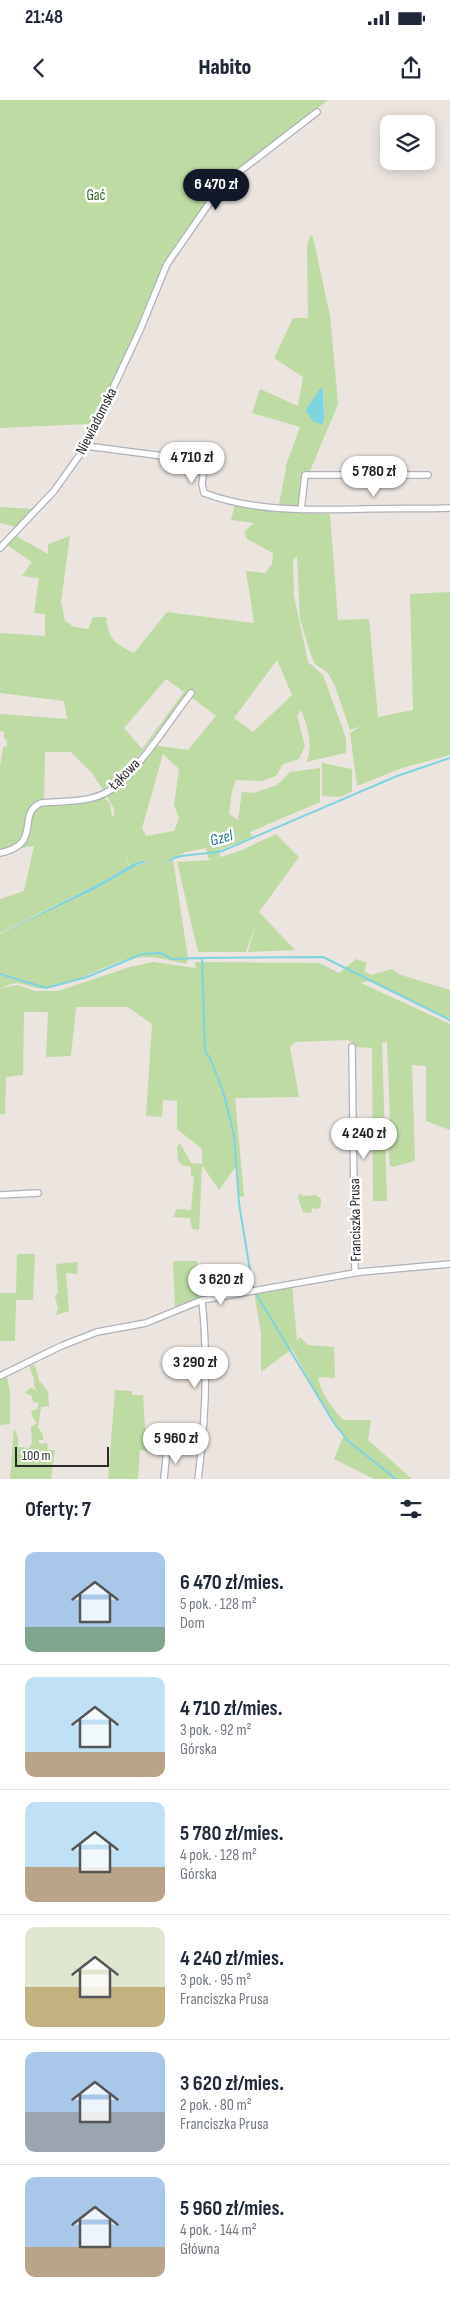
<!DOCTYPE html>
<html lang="pl">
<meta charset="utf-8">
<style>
:root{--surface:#fff;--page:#f2f2f3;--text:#1f2937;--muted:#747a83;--line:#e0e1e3;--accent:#111827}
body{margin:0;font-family:"Sofia Sans Condensed",sans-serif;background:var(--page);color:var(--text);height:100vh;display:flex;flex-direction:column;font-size:19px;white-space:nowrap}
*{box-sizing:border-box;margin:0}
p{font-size:16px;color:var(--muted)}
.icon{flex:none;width:28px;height:28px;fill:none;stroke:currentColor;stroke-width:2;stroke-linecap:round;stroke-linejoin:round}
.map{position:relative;height:1379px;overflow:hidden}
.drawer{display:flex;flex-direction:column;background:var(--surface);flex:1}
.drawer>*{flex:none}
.fabs{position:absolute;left:380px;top:15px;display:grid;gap:10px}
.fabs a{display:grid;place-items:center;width:55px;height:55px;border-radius:10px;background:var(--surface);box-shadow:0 2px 12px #0003;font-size:25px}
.scale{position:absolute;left:15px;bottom:12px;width:94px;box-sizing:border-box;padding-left:5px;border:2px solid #2b2b2b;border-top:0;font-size:14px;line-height:18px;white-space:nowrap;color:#2b2b2b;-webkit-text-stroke:4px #fff;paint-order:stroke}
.price{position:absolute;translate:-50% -42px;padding:0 11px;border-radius:18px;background:#fff;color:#222;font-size:16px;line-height:32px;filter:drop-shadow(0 1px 2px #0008)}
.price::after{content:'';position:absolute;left:50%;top:30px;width:15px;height:11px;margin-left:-8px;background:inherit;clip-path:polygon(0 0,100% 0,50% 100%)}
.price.on{background:var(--accent);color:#fff}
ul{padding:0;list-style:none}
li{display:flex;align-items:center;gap:15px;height:125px;padding:0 25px}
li+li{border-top:1px solid var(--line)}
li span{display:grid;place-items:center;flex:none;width:140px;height:100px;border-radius:10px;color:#555}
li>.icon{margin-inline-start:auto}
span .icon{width:60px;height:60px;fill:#fffc;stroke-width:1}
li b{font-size:21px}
h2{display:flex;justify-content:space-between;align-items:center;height:60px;padding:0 25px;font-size:21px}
.status{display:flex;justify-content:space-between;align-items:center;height:35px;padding:0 25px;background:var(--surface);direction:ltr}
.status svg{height:14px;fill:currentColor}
header{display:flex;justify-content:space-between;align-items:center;height:65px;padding:0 25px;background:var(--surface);font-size:22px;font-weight:800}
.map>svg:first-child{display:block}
.green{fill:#bddba2;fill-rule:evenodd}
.water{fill:#7ed4e1}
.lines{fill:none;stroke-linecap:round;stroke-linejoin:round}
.stream{stroke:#7ed4e1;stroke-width:2}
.street-casing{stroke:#afb2ba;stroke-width:8}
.street{stroke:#fff;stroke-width:5.5}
.labels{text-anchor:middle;stroke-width:5;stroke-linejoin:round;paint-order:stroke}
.park-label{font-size:15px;fill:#386023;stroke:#fff}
.street-label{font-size:15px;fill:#2b2b2b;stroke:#fff}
.water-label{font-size:16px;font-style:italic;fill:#1d758d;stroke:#fff}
</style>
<div class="status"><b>21:48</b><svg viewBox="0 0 49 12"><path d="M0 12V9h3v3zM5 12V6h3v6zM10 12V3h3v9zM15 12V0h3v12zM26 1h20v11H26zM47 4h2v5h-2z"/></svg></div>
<header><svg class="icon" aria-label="back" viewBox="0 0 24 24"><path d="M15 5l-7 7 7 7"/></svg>Habito<svg class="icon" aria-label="share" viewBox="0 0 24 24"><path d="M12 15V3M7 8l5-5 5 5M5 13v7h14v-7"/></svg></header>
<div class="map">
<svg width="450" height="1379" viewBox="0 0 450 1379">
<rect width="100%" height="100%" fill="#ebe4df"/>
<path class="green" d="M 0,0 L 328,0 L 215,89 L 164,164 L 138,230 L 92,326 L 88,324 L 0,328 Z
M 310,135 L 313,137 L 330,216 L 338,304 L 305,383 L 301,407 L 293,406 L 292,408 L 279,404 L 286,369 L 285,368 L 300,327 L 252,313 L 260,289 L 298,306 L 303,277 L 274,258 L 293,218 L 308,218 L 307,147 ZM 323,288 L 324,318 L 305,311 Z
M 235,404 L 301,413 L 330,414 L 338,520 L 369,519 L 378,617 L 413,610 L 410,494 L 450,492 L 450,655 L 402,668 L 357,686 L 350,633 L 361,626 L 350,630 L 335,586 L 328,573 L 315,564 L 310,552 L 300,519 L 297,456 L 293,460 L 294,496 L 308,562 L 323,575 L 346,638 L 346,653 L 306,662 C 314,649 307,623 301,610 L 297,615 L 305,646 L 299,659 L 283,664 L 276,676 L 262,681 L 236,680 L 232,691 L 229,714 L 238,720 L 242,692 L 253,693 L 277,685 L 290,672 L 320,668 L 320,702 L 250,732 L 252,737 L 219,750 L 220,757 L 215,759 L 242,750 L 276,734 L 299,757 L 259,812 L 295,850 L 248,852 L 256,823 L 246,852 L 198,852 L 177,762 L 213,760 L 208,758 L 206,748 L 186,752 L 163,763 L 141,761 L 130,766 L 122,750 L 129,766 L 106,780 L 0,833 L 0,799 L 24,791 L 34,746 L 21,748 C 31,733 28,717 37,706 L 102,695 L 110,704 L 112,716 L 114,715 L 114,709 L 105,693 L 153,645 L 188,650 L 216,616 L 187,594 L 126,672 L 103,690 L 92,673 L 71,652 L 45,652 L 44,700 L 28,709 C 26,732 27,745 0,751 L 0,667 L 3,647 L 7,646 L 7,640 L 4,638 L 4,632 L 0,631 L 0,614 L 67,619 L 64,601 L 0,593 L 0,533 L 45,536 L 45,514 L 34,513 L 39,478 L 22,476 L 32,462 L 7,445 L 16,436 L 48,454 L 48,444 L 70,436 L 61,502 L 65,521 L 74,527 L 88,529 L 93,517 L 106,517 C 109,540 114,543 134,553 L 167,512 L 254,523 L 246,471 L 265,473 L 272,464 L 273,453 L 247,439 L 244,432 L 254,423 L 231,420 ZM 277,560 L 292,595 L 253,632 L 234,618 ZM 166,579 L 184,592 L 142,649 L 124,628 ZM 163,654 L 179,669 L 174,705 L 179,718 L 174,731 L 146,736 L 142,728 Z
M 0,407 L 31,409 L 32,410 L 17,427 L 0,423 Z
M 322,663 L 352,669 L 352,691 L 341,697 L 322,696 Z
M 173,760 L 188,858 L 186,864 C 173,861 159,857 145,857 C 110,858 81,884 46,888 C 28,891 23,876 2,888 L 18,885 L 35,891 L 58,891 L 130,867 L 153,862 L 196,868 L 195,862 L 319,863 L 339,873 L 356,859 L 367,863 L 364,871 L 371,875 L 392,869 L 401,875 L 450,890 L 450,919 L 368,881 L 361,883 L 450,924 L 450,1030 L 426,1021 L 426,966 L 412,965 L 415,1061 L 393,1067 L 390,1066 L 386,1020 L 390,1020 L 387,942 L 382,943 L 387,1101 L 373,1101 L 372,948 L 354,947 L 353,943 L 348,940 L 296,942 L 290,947 L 299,997 L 235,998 L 244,1096 L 239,1097 L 236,1066 L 219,1090 L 202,1065 L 199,1130 L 192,1129 L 190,1118 L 173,1117 L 177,1109 L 191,1110 L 194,1076 L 191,1076 L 191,1067 L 182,1065 L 178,1060 L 177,1047 L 180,1043 L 191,1063 L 202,1064 L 202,1049 L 177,1029 L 177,1001 L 163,1000 L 162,1017 L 146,1016 L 152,924 L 128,907 L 76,907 L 71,956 L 46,957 L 48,912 L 24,912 L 23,975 L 6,977 L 5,1014 L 0,1014 L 0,834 L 137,765 C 149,759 161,767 173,760 Z
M 300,1093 L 303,1096 L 316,1095 L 321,1099 L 321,1106 L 318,1109 L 312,1108 L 311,1113 L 303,1112 L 298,1098 Z
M 17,1154 L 35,1154 L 33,1200 L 16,1200 L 15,1241 L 0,1241 L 0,1193 L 16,1193 Z
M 173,1161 L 197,1161 L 199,1197 L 175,1208 Z
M 78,1162 L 77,1174 L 66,1173 L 69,1211 L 56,1215 L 58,1208 L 55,1197 L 58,1192 L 56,1164 Z
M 292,1185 L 297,1240 L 300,1237 L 308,1245 L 334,1247 L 335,1278 L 318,1277 C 321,1295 332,1307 343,1320 L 371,1320 L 368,1340 L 412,1379 L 374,1379 L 334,1359 L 344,1335 L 325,1309 L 292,1249 L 261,1272 L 261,1233 L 254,1192 Z
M 35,1265 L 39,1280 L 48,1292 L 49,1306 L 41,1307 L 38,1327 L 43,1335 L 43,1340 L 38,1340 L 40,1344 L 47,1343 L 48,1350 L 55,1350 L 51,1379 L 10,1379 L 14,1328 L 18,1337 L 18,1347 L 29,1348 L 32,1343 L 31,1327 L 37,1323 L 33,1318 L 31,1311 L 37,1309 L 39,1303 L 33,1302 L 32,1296 L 25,1293 L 30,1288 L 37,1290 L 34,1286 L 34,1279 L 29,1266 Z
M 7,1277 L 10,1292 L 10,1324 L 0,1325 L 0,1280 Z
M 115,1290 L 132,1291 L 132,1295 L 143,1295 L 145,1329 L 150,1335 L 161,1336 L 160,1353 L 140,1350 L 138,1379 L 108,1379 Z"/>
<path class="water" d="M 323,288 L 324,319 L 322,324 L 314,322 L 305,311 L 319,290 Z
M 173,758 L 173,760 C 161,766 149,759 137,765 L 97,788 L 0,834 L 106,780 L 129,766 L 141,761 L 163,763 Z"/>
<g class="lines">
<path class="stream" d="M 172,759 C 182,753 208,755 222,751 L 397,676 L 450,658
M 202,858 L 323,857 L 450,920
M 0,874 L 46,888 L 87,877 L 142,854 L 161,853 L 172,859 L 202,858 L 205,951 L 210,958 L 223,991 L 234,1035 L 239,1103 L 253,1189 L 334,1323 L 348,1341 L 396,1379"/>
<defs>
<path id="street" d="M 86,346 L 194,360 L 204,368 L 202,384 L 204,393 C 254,412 309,410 362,409 C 391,408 421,409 450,408
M 301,410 L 305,375 L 428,375
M 0,448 L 54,391 L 86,346 L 140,230 L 167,164 L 222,85 L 317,12
M 0,753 C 44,744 15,714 41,703 C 62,701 90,703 109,691 C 138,672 169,621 191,593
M 352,947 L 355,1172
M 0,1095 L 38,1093
M 0,1276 L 61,1246 L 97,1232 L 146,1223 L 202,1200 L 360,1172 L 450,1164
M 164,1379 L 167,1348
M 198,1379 C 206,1319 208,1260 202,1200"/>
</defs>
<use href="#street" class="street-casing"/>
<use href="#street" class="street"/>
</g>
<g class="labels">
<g class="park-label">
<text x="96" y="100">Gać</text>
</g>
<g class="street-label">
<text transform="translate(96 321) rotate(-63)" y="5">Niewiadomska</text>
<text transform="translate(124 674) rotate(-45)" y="5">Łąkowa</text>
<text transform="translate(355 1120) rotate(-91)" y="5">Franciszka Prusa</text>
</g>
<g class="water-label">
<text transform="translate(221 737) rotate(-16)" y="6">Gzel</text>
</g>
</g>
</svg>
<div class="fabs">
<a><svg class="icon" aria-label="layers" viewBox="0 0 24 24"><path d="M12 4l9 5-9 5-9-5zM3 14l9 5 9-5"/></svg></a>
</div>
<div class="scale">100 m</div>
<b class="price on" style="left:216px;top:111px">6 470 zł</b>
<b class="price" style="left:192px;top:384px">4 710 zł</b>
<b class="price" style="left:374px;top:398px">5 780 zł</b>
<b class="price" style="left:364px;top:1060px">4 240 zł</b>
<b class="price" style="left:221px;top:1206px">3 620 zł</b>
<b class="price" style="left:195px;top:1289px">3 290 zł</b>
<b class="price" style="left:176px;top:1365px">5 960 zł</b>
</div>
<section class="drawer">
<h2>Oferty: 7<svg class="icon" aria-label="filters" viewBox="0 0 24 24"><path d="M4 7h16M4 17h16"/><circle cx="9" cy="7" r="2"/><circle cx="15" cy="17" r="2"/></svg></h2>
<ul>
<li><span style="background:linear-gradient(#a9c7e8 75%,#7fa58c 0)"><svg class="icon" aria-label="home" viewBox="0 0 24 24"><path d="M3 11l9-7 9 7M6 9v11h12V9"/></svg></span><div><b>6 470 zł/mies.</b><p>5 pok. · 128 m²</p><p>Dom</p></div></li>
<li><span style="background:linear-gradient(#bfe0f5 75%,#b9a48a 0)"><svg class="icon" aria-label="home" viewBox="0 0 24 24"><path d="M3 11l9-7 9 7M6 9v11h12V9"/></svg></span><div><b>4 710 zł/mies.</b><p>3 pok. · 92 m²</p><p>Górska</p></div></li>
<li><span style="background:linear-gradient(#bfe0f5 65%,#b9a48a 0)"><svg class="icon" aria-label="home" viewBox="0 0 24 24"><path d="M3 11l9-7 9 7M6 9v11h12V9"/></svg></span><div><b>5 780 zł/mies.</b><p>4 pok. · 128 m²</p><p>Górska</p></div></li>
<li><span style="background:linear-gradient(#dfe7d0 60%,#c2b280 0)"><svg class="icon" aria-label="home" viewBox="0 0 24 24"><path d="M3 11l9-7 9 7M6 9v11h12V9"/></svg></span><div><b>4 240 zł/mies.</b><p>3 pok. · 95 m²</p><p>Franciszka Prusa</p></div></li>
<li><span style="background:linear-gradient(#a9c7e8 60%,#9aa5b1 0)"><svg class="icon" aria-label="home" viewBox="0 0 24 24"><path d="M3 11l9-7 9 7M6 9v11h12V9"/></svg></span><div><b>3 620 zł/mies.</b><p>2 pok. · 80 m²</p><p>Franciszka Prusa</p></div></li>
<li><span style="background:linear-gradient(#a9c7e8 70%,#b9a48a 0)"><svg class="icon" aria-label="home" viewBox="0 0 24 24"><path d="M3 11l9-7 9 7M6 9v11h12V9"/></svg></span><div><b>5 960 zł/mies.</b><p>4 pok. · 144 m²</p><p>Główna</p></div></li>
</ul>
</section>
